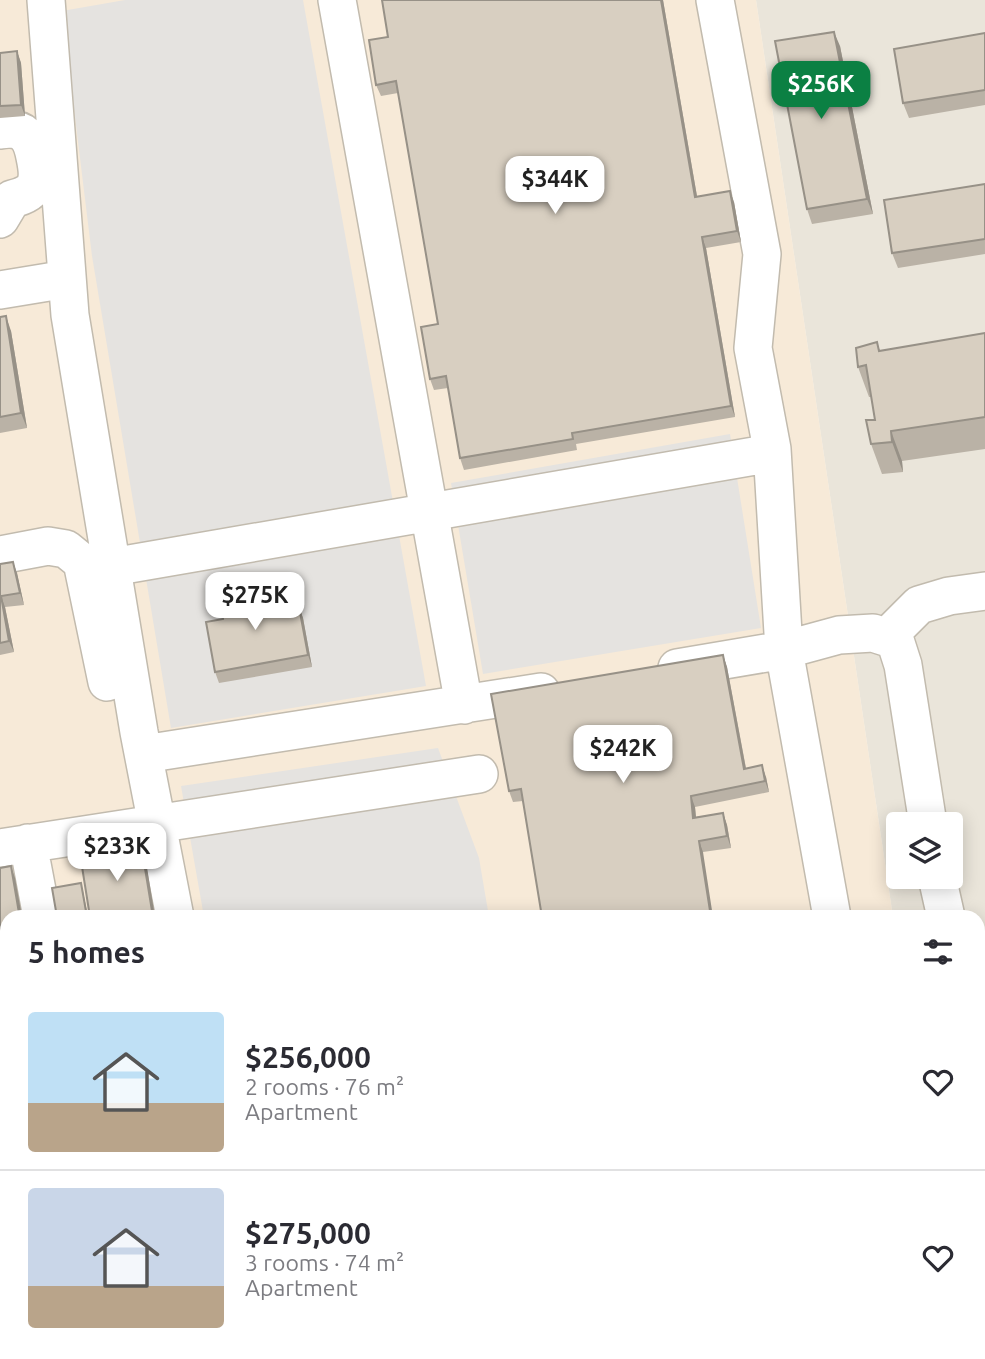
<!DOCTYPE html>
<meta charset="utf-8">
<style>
:root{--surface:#fff;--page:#f7f7f7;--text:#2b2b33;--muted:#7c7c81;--line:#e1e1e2;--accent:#0b8043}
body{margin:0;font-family:Ubuntu,sans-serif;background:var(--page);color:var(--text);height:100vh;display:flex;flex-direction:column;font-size:26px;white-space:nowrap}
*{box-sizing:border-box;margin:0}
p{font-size:23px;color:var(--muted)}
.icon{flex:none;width:38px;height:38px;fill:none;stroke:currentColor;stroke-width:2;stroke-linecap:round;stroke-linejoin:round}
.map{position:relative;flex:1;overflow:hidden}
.drawer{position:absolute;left:0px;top:910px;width:985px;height:450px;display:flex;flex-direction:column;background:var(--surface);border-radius:21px 21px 0 0;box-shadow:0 4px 18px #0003}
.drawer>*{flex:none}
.controls{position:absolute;left:886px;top:812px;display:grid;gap:14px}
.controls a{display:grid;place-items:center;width:77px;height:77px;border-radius:7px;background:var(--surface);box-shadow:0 4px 18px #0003;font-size:35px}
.price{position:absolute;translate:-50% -60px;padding:0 16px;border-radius:14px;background:#fff;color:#222;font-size:23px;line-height:46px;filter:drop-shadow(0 2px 4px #0008)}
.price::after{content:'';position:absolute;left:50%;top:42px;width:21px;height:16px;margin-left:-10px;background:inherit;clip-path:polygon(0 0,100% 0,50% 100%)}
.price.current{background:var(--accent);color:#fff}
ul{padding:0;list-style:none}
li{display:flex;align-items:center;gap:21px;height:175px;padding:0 28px}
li+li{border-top:2px solid var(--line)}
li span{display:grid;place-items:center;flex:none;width:196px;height:140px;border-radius:7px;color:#555}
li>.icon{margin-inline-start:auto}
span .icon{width:84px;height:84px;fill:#fffc;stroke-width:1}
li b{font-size:30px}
h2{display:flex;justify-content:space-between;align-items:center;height:84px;padding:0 28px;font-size:30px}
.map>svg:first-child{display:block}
.residential{fill:#eae5da;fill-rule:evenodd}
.commercial{fill:#f7ead8}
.parking{fill:#e5e3e0}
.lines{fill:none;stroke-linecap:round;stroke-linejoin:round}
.minor-casing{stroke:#c2bbae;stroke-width:40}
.minor{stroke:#fff;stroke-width:37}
.wall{fill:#bab2a6}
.shaded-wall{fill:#979187}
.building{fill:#d8cfc1;stroke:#979187;stroke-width:2}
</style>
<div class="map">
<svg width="985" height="1359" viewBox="0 0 985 1359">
<rect width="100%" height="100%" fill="#f6f3ec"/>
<path class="residential" d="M 756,0 L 985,0 L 985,1198 L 978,1199 L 978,917 L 893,917 ZM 898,824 L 950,824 L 950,877 L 898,877 Z"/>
<path class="commercial" d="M 0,0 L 756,0 L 893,917 L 7,917 L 7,1353 L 978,1353 L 978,1263 L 985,1272 L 985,1359 L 0,1359 Z"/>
<path class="parking" d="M 125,0 L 303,0 L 426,686 L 171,728 L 92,256 L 62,11 Z
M 730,434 L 761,628 L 483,674 L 451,483 Z
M 438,748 L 479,858 L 489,917 L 204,917 L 181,786 Z
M 280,1353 L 565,1353 L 566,1359 L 281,1359 Z"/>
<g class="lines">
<defs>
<path id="minor" d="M 46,0 L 70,315 L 139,732 L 175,917
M 337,0 L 464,705
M 715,0 L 762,254 L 753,348 L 772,449 L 784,650 L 839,635 L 873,633 L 895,640 L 903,665 L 928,824
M 0,130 C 23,126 31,136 35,157 C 40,181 38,193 12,199 L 0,219
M 0,290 L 67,279
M 0,555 L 48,546 L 66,549 L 82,562 L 107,682
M 112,567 L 772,453
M 887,637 L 919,605 L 949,596 L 985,591
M 677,668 L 784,650 L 832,917
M 144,754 L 541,692
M 28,843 L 42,917
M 0,848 L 479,774
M 937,877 L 946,917
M 978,968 L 985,970
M 0,1024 L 7,1023
M 0,1058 L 7,1056
M 0,1341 L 7,1340
M 253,1353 L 254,1359
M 970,1353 L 971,1359"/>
</defs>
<use href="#minor" class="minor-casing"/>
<use href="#minor" class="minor"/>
</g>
<path class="wall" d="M 382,0 L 663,0 L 697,196 L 734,202 L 741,242 L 706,248 L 735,417 L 576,444 L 577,450 L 464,470 L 460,458 L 448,388 L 434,390 L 430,379 L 438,324 L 398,93 L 381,96 L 376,85 L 388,37 Z
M 985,33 L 985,105 L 909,118 L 903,103 Z
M 840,46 L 873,214 L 812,224 L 807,209 Z
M 17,51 L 21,63 L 25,116 L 0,118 L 0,53 Z
M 985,184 L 985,254 L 898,268 L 892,253 Z
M 0,317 L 11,331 L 27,428 L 0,433 Z
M 985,333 L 985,449 L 902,461 L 903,472 L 882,474 L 871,444 L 875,420 L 871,397 L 869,397 L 858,367 L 877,342 L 880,351 Z
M 0,564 L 17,573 L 24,605 L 5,607 L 14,652 L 0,655 Z
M 259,594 L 282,602 L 283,610 L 299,607 L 303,618 L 312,667 L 219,683 L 215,672 L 223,619 L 237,597 Z
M 723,655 L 727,667 L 746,768 L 766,777 L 769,792 L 695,807 L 696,817 L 723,813 L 727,825 L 731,848 L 703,852 L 523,801 L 513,802 L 509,791 Z
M 0,868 L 15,878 L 22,917 L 7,917 L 7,994 L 0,995 Z
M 7,1057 L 7,1139 L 2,1140 L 0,1134 L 0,1099 L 5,1098 Z"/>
<path class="shaded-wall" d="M 661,0 L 663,0 L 699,208 L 695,197 Z
M 834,32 L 840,46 L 873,214 L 867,199 Z
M 17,51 L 21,63 L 25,116 L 21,105 Z
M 730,191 L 734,202 L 741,242 L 737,231 Z
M 702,237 L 706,248 L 735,417 L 731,406 Z
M 6,316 L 11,331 L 27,428 L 21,413 Z
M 891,431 L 902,461 L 903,472 L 892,442 Z
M 13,562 L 17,573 L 24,605 L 20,593 Z
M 277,591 L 282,602 L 285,622 L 281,610 Z
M 1,596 L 5,607 L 14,652 L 9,641 Z
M 299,607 L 303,618 L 312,667 L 308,655 Z
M 723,655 L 727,667 L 748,780 L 744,769 Z
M 762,765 L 766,777 L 769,792 L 765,781 Z
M 691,796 L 695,807 L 697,829 L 693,818 Z
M 723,813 L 727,825 L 731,848 L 727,836 Z
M 699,841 L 703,852 L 713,917 L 711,917 Z
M 141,844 L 145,855 L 155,917 L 153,917 Z
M 11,866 L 15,878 L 22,917 L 21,917 L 19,913 Z
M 81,883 L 83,891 L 88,917 L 87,917 Z
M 830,1353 L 833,1353 L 834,1359 L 831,1359 Z"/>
<path class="building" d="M 382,0 L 661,0 L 695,197 L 730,191 L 737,231 L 702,237 L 731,406 L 572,433 L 573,439 L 460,458 L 446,376 L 430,379 L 421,327 L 438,324 L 396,81 L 376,85 L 369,40 L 388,37 Z
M 834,32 L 867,199 L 807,209 L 775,41 Z
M 985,33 L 985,90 L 903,103 L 894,49 Z
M 17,51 L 21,105 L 0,106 L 0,53 Z
M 985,184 L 985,239 L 892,253 L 884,200 Z
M 6,316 L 21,413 L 0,417 L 0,317 Z
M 985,333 L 985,417 L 891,431 L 892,442 L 871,444 L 866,420 L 875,420 L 866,365 L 858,367 L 856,348 L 877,342 L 879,351 Z
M 13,562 L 20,593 L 1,596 L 9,641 L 0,643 L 0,564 Z
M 256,587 L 259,594 L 277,591 L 281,610 L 299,607 L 308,655 L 215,672 L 206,622 L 223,619 L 220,600 L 237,597 L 236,591 Z
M 723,655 L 744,769 L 762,765 L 765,781 L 691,796 L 693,818 L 723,813 L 727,836 L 699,841 L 711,917 L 542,917 L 521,789 L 509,791 L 491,694 Z
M 141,844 L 153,917 L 90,917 L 80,854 Z
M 11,866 L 19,913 L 15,914 L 15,917 L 7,917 L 7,982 L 0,983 L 0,868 Z
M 81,883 L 87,917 L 57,917 L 52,888 Z
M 985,1003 L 985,1055 L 978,1013 L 978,1004 Z
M 7,1057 L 7,1127 L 0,1128 L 0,1099 L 5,1098 L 0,1073 L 0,1058 Z
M 25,1353 L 188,1353 L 189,1359 L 26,1359 Z
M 610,1353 L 830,1353 L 831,1359 L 611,1359 Z
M 935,1355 L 936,1359 L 900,1359 Z"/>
</svg>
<div class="controls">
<a><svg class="icon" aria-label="layers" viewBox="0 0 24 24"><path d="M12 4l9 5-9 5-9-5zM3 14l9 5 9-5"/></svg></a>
</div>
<b class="price current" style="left:821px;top:121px">$256K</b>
<b class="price" style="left:555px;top:216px">$344K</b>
<b class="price" style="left:255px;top:632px">$275K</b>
<b class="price" style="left:623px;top:785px">$242K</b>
<b class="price" style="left:117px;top:883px">$233K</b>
<section class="drawer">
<h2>5 homes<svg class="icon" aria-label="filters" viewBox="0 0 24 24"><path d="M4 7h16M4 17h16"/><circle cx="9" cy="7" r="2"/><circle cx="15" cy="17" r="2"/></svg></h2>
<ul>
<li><span style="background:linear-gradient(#bfe0f5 65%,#b9a48a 0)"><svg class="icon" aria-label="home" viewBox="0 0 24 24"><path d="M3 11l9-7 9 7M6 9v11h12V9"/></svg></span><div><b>$256,000</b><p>2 rooms · 76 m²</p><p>Apartment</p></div><svg class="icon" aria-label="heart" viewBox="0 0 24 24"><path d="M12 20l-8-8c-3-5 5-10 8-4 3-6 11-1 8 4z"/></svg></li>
<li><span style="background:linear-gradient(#c9d6e8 70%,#b9a48a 0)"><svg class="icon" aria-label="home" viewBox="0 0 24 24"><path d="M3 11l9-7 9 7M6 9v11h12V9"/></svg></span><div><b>$275,000</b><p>3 rooms · 74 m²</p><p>Apartment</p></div><svg class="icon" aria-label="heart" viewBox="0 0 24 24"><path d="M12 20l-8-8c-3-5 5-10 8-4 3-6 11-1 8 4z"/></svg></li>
</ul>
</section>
</div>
